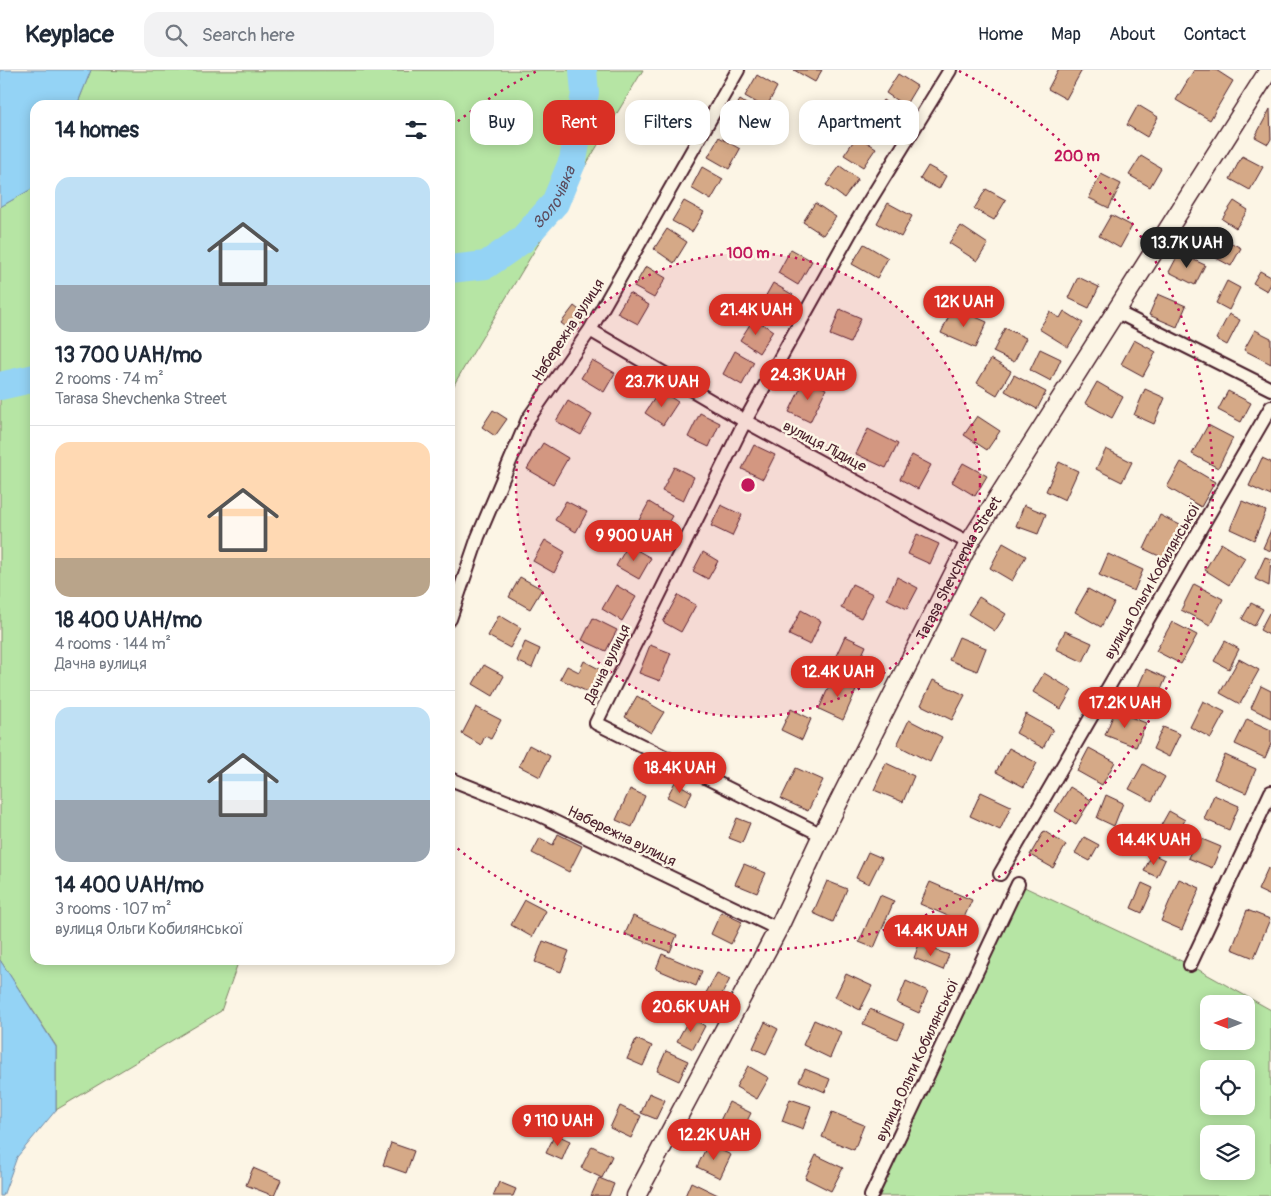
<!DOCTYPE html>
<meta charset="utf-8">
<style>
:root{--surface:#fff;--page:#f2f2f3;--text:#1f2937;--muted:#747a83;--line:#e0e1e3;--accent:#d93025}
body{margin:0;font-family:Pangolin,sans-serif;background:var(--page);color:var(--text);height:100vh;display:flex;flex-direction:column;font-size:19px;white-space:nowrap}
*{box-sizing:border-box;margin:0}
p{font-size:16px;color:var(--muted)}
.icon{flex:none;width:28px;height:28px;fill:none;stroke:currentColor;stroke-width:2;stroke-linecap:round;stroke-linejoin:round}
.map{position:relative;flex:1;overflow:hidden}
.details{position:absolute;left:30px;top:30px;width:425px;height:865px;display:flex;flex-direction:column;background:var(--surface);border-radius:15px;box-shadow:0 2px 12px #0003}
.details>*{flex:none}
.hud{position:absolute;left:470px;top:30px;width:475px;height:45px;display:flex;gap:10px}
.needle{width:32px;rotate:270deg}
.fabs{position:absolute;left:1200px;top:925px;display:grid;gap:10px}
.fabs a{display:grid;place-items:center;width:55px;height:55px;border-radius:10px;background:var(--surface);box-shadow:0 2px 12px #0003;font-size:25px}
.price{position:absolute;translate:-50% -42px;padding:0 11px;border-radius:18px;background:var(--accent);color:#fff;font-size:16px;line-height:32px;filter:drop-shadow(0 1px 2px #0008)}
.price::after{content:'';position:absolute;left:50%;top:30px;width:15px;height:11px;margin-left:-8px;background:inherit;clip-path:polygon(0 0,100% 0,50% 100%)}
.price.current{background:#222;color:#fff}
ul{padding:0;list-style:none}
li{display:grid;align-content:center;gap:10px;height:265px;padding:0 25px}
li+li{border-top:1px solid var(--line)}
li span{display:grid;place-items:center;height:155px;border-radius:15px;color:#555}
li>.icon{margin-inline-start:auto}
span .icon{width:90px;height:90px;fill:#fffc;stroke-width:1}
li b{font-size:21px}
h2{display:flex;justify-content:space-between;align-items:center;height:60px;padding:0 25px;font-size:21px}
.tag{padding:0 18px;border-radius:15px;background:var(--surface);box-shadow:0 2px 12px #0003;font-size:18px;line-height:45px}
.tag.current{background:var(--accent);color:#fff}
header{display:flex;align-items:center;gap:30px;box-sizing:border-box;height:70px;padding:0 25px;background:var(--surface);border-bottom:1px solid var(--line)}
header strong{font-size:24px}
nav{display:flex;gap:28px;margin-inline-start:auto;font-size:18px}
.search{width:350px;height:45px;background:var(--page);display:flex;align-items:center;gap:12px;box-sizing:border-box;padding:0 18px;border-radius:15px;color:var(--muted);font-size:19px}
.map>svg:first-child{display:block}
.green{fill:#b6e5a4;stroke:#808268;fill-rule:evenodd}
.water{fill:#94d3f5;stroke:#768ba4}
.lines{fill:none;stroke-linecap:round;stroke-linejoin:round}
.river{stroke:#94d3f5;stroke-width:28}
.building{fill:#d5a987;stroke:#4a1f2b}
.street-casing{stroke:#4a1f2b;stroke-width:16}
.secondary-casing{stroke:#4a1f2b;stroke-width:21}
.street{stroke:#fcf5e5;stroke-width:12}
.secondary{stroke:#fcf5e5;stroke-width:18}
.ring{fill:none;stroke:#c2185b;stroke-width:2.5;stroke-dasharray:2.5 5}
.labels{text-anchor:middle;stroke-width:5;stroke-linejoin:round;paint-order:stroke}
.street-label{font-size:15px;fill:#4a1f2b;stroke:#fcf5e5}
.water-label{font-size:16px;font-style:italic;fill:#5c4c5e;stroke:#fcf5e5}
.centre{fill:#c2185b;stroke:#fcf5e5;stroke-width:2.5}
.ring-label{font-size:15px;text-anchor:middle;font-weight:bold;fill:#c2185b;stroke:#fcf5e5;stroke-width:5;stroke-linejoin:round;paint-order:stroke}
</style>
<header>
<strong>Keyplace</strong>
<div class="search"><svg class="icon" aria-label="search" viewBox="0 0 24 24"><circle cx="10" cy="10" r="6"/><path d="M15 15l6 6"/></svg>Search here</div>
<nav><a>Home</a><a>Map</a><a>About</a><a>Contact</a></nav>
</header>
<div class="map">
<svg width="1271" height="1126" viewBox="0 0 1271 1126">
<rect width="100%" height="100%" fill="#fcf5e5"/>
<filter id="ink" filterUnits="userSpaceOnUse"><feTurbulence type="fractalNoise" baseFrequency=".02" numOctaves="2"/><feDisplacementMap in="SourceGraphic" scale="10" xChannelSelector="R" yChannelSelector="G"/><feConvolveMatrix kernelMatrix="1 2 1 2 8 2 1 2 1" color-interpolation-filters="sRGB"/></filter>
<g filter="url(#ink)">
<path class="green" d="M 91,0 L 133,1 L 643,0 L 456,311 L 450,324 L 450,35 L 77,35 Z
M 35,117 L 35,890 L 239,890 L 221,941 L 56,1040 L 56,976 L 0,890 L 0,137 Z
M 1018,814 L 1190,895 L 1271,940 L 1271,1126 L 871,1126 ZM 1209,934 L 1246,934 L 1246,971 L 1209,971 ZM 1209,999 L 1246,999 L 1246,1036 L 1209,1036 ZM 1209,1064 L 1246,1064 L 1246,1101 L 1209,1101 Z"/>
<path class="water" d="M 0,0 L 91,0 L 77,35 L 35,35 L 35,117 L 0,137 Z
M 0,890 L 56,977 L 56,1040 L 17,1087 L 3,1126 L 0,1126 Z"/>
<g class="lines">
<g class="river">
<path id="s1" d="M 450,199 L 486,195 L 522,170 L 555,133 L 573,90 L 585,23 L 583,0"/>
<path d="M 0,316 L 35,308"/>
</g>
</g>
<path class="building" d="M 794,0 L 822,0 L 815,12 Z
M 1058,0 L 1082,0 L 1066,29 L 1048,19 Z
M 1194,0 L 1216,0 L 1233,11 L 1210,50 L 1176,30 Z
M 898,4 L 917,16 L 905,36 L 886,23 Z
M 757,5 L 777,17 L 766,38 L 745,26 Z
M 740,30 L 760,43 L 747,62 L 728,50 Z
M 883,30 L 902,43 L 889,62 L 870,50 Z
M 1138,35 L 1158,47 L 1147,67 L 1127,55 Z
M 1270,39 L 1271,69 L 1268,74 L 1255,67 Z
M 857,66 L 876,78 L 863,97 L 844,85 Z
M 719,67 L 740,79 L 729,99 L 708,87 Z
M 1141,86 L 1161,98 L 1150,117 L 1129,105 Z
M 1242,86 L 1263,97 L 1250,120 L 1230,109 Z
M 840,96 L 858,109 L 844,128 L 826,115 Z
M 928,96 L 946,106 L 939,119 L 920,109 Z
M 702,97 L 723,109 L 711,130 L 691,118 Z
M 1101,104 L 1121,114 L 1109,138 L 1089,128 Z
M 986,119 L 1006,130 L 994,150 L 974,139 Z
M 684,131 L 704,142 L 692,162 L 672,151 Z
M 1234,131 L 1248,140 L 1236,158 L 1222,149 Z
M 815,133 L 836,147 L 823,165 L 803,152 Z
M 888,133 L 912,146 L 901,167 L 877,153 Z
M 1111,145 L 1132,156 L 1120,178 L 1099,166 Z
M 961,156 L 988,174 L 977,191 L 949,173 Z
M 1202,157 L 1241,178 L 1231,196 L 1192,175 Z
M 667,159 L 687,172 L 674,193 L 654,179 Z
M 864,174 L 888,188 L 877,208 L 852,194 Z
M 791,179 L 812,191 L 798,215 L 778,203 Z
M 1179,183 L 1205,195 L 1195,215 L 1169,202 Z
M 646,196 L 666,208 L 654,228 L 634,217 Z
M 1260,201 L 1271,207 L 1271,214 L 1267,221 L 1253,213 Z
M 1078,207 L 1099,217 L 1089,238 L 1068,228 Z
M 1227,211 L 1240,218 L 1229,240 L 1216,233 Z
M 773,213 L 793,225 L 781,248 L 760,236 Z
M 629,223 L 649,235 L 638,254 L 617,243 Z
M 1158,224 L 1186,236 L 1177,257 L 1149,245 Z
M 574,236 L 587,246 L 574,263 L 561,253 Z
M 953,237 L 987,252 L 975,278 L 941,263 Z
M 840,239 L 861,248 L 850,273 L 830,265 Z
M 1064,241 L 1083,253 L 1068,277 L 1039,259 L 1050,242 L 1060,248 Z
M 1229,244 L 1240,250 L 1227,275 L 1216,269 Z
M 754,248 L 773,261 L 759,283 L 740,270 Z
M 1005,258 L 1026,268 L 1014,292 L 993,282 Z
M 1255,260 L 1271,268 L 1271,294 L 1244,280 Z
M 1134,270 L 1156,282 L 1143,306 L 1121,294 Z
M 1040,279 L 1061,289 L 1051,311 L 1030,300 Z
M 735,281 L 754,292 L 742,315 L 723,304 Z
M 991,289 L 1011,301 L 997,325 L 977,313 Z
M 592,290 L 615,303 L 604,322 L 581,308 Z
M 1014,305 L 1046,322 L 1037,339 L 1005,321 Z
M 805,309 L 826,319 L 810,352 L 789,342 Z
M 1097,312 L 1123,327 L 1112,348 L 1085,333 Z
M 1145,319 L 1165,328 L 1154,354 L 1134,345 Z
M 660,320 L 678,332 L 663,355 L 645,343 Z
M 1228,321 L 1251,333 L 1241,352 L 1218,340 Z
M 568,331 L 592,345 L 581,365 L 556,351 Z
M 493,340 L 507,349 L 495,366 L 482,357 Z
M 700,343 L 720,353 L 709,377 L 688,367 Z
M 977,346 L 1000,361 L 987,380 L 964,365 Z
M 1208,355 L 1233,368 L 1218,398 L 1192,384 Z
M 868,359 L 898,374 L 886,398 L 856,384 Z
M 543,373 L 568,388 L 553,414 L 527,399 Z
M 754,375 L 775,385 L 763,409 L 742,399 Z
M 1106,379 L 1132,392 L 1122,412 L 1096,399 Z
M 912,385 L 931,395 L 918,419 L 900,409 Z
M 1262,388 L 1271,392 L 1271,426 L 1249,416 Z
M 1059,392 L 1078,401 L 1065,430 L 1046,421 Z
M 1181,392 L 1215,412 L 1201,437 L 1167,417 Z
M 963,393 L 987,406 L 975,426 L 952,412 Z
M 674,397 L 694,407 L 683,431 L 662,421 Z
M 566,431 L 587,442 L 576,462 L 555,450 Z
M 1242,431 L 1266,441 L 1254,470 L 1230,459 Z
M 649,432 L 672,446 L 661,465 L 638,452 Z
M 721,435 L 742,445 L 732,466 L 711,456 Z
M 1024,435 L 1046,444 L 1038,464 L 1016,456 Z
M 1160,445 L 1188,459 L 1172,492 L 1144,479 Z
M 1271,460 L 1271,481 L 1263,478 Z
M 917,464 L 939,474 L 930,494 L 908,484 Z
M 545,470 L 565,482 L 554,503 L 533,491 Z
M 1003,473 L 1026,486 L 1012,511 L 990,498 Z
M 1221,473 L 1245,488 L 1229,515 L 1205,500 Z
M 628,475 L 651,488 L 639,509 L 616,496 Z
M 703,482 L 718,491 L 708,509 L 693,501 Z
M 1108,484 L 1143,500 L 1134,521 L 1099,505 Z
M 1265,487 L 1271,489 L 1269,516 L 1255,509 Z
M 520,507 L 542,519 L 530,539 L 509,527 Z
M 897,507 L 918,518 L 907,539 L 887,529 Z
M 852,514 L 873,524 L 861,548 L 841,538 Z
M 1194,514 L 1223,529 L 1210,555 L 1181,540 Z
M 616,515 L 636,527 L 622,551 L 602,539 Z
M 1088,519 L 1114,533 L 1101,557 L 1075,542 Z
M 678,525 L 696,535 L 681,562 L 663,552 Z
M 979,527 L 1006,544 L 995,561 L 968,544 Z
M 1251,533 L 1263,539 L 1254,556 L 1242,549 Z
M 801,540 L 821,551 L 810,575 L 789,565 Z
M 1269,543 L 1271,544 L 1271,566 L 1260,560 Z
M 499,545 L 521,558 L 510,578 L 488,566 Z
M 593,548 L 617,560 L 606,581 L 582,570 Z
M 1172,552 L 1197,565 L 1181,594 L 1156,581 Z
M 1065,561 L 1092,573 L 1083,592 L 1056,579 Z
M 845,566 L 866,576 L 856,598 L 835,588 Z
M 959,567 L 986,578 L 977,601 L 949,590 Z
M 1225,571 L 1239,579 L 1229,599 L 1214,591 Z
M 525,572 L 540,579 L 532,598 L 517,591 Z
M 650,575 L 671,583 L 660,611 L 639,603 Z
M 1239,589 L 1259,600 L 1240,634 L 1220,623 Z
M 584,591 L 601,600 L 590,623 L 560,609 L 567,596 L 579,602 Z
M 484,595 L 504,606 L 493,626 L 473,614 Z
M 1146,599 L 1166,608 L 1152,640 L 1132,631 Z
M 1044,603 L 1072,620 L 1061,639 L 1033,622 Z
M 833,607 L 857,618 L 843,650 L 819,639 Z
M 933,610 L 965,625 L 952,650 L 921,635 Z
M 1261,616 L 1271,621 L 1271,648 L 1251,638 Z
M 637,626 L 664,642 L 651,663 L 625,647 Z
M 1203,631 L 1225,642 L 1211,668 L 1190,657 Z
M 476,637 L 501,650 L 491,669 L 485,666 L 481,675 L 462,664 Z
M 791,639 L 811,649 L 802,670 L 781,660 Z
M 1115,641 L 1146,653 L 1136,677 L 1105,665 Z
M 1026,644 L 1053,659 L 1043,678 L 1016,663 Z
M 1247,649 L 1271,660 L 1271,674 L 1265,688 L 1235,674 Z
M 909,650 L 942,667 L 930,692 L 897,675 Z
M 1163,657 L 1180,664 L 1169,687 L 1153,679 Z
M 529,675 L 550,686 L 540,707 L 519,696 Z
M 1009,678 L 1037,693 L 1024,717 L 996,702 Z
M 1089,678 L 1115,692 L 1102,715 L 1077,701 Z
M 1225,685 L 1256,699 L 1246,723 L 1214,709 Z
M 886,693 L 914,706 L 903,732 L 874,720 Z
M 1143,694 L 1165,707 L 1152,731 L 1129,719 Z
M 796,698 L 823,710 L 808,741 L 781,729 Z
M 675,712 L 692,722 L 685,736 L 667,727 Z
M 1070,717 L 1091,730 L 1076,754 L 1055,741 Z
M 630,719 L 645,726 L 632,757 L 616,750 Z
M 981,722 L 1011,736 L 1000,760 L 970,746 Z
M 1106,725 L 1123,733 L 1114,756 L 1097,748 Z
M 1214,725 L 1239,736 L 1229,760 L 1204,749 Z
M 1169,741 L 1185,750 L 1172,775 L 1155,766 Z
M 737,748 L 750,753 L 742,773 L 729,768 Z
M 1044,761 L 1066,775 L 1053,798 L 1030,785 Z
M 558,764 L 582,776 L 569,802 L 532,783 L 540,768 L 553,775 Z
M 1084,767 L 1099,775 L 1090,791 L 1075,783 Z
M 1197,767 L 1221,777 L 1212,798 L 1188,788 Z
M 868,782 L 882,788 L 869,814 L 856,808 Z
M 1152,784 L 1165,790 L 1157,807 L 1144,801 Z
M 744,794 L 766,803 L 757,823 L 735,814 Z
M 1268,798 L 1271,800 L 1271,826 L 1258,820 Z
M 1179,809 L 1200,818 L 1182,860 L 1161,851 Z
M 827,811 L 847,819 L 833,852 L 813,843 Z
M 930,812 L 972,830 L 962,852 L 920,834 Z
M 1142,813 L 1153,818 L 1142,843 L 1131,838 Z
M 880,825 L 894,831 L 874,878 L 859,872 Z
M 525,830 L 546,841 L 532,867 L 511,855 Z
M 1247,840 L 1270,849 L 1254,888 L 1232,879 Z
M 721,842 L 742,852 L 731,874 L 711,864 Z
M 633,846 L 677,865 L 670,882 L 625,864 Z
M 543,871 L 569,881 L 561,902 L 535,892 Z
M 919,874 L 949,885 L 943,900 L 914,888 Z
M 662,884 L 702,901 L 696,916 L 656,899 Z
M 717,903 L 730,909 L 715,937 L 702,930 Z
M 846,904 L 872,916 L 860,940 L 835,927 Z
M 906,911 L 928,921 L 919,943 L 897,933 Z
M 870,939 L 904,954 L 897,969 L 863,954 Z
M 690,947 L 705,956 L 693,979 L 677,971 Z
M 814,950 L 841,962 L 830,988 L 803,975 Z
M 765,952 L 778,959 L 766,984 L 753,978 Z
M 636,969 L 652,976 L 643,996 L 627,989 Z
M 666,981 L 688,991 L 679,1011 L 657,1001 Z
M 748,996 L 769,1008 L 757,1029 L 736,1017 Z
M 805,999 L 830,1009 L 825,1022 L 799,1011 Z
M 649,1023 L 665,1030 L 656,1049 L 641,1043 Z
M 790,1029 L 811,1036 L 803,1059 L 782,1051 Z
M 729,1032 L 751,1043 L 739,1067 L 717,1057 Z
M 620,1036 L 641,1046 L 631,1068 L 610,1058 Z
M 832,1042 L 864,1055 L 854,1080 L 822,1067 Z
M 555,1064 L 570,1071 L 562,1090 L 546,1083 Z
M 391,1073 L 414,1081 L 406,1103 L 383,1095 Z
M 708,1074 L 731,1085 L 720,1108 L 697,1097 Z
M 592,1076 L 612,1086 L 602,1108 L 581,1098 Z
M 816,1085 L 843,1098 L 831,1121 L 805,1108 Z
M 253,1098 L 281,1110 L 274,1126 L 246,1115 Z
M 599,1108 L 614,1114 L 609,1126 L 591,1126 Z
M 499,1112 L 516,1119 L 513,1126 L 493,1126 Z
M 691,1112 L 718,1125 L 718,1126 L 685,1126 Z"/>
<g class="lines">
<defs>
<path id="street" d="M 1115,241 L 1271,319
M 590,260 L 745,351 L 969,473
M 450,549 L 478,467 L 528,349 L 590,260 L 738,0
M 450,709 L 538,744 L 778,859
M 822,765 L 596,653 L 745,351 L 854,156 L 950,0
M 1000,804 L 1271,337
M 1190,895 L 1271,722
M 871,1126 L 1018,814"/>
<g id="secondary">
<path id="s2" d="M 636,1126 L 778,859 L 822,765 L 969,473 L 1269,0"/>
</g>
</defs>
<use href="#street" class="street-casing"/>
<use href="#secondary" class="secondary-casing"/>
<use href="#street" class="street"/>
<use href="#secondary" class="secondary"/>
</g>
</g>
<circle cx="748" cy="415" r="232" fill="#c2185b" fill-opacity=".12"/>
<g class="ring">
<circle cx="748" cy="415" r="232"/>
<path d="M452 56A465 465 0 0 1 537 1M959 1A465 465 0 1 1 452 774"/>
</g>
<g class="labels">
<g class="street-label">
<text transform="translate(568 260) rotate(-57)" y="5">Набережна вулиця</text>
<text transform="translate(825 376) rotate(28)" y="5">вулиця Лідице</text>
<text dy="5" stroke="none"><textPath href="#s2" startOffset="706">Tarasa Shevchenka Street</textPath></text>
<text transform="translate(1152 511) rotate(-60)" y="5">вулиця Ольги Кобилянської</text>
<text transform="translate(607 594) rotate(-64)" y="5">Дачна вулиця</text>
<text transform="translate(622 766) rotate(26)" y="5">Набережна вулиця</text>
<text transform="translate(917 990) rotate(-65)" y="5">вулиця Ольги Кобилянської</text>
</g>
<g class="water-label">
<text dy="6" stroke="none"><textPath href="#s1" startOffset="134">Золочівка</textPath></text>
</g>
</g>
<circle cx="748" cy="415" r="8" class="centre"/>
<g class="ring-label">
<text x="1077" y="91">200 m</text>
<text x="748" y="188">100 m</text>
</g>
</svg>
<div class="fabs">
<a><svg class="needle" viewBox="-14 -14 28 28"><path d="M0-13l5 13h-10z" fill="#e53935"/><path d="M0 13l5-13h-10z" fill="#747a83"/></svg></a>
<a><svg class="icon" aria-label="locate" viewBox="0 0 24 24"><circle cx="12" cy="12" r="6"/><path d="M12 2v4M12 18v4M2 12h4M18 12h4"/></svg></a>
<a><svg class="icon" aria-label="layers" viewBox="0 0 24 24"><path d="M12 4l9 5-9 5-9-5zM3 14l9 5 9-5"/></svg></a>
</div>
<b class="price current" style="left:1187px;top:199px">13.7K UAH</b>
<b class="price" style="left:964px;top:258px">12K UAH</b>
<b class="price" style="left:756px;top:266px">21.4K UAH</b>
<b class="price" style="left:808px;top:331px">24.3K UAH</b>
<b class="price" style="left:662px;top:338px">23.7K UAH</b>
<b class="price" style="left:634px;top:492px">9 900 UAH</b>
<b class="price" style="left:838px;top:628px">12.4K UAH</b>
<b class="price" style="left:1125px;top:659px">17.2K UAH</b>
<b class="price" style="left:680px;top:724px">18.4K UAH</b>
<b class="price" style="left:1154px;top:796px">14.4K UAH</b>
<b class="price" style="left:931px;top:887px">14.4K UAH</b>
<b class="price" style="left:691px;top:963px">20.6K UAH</b>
<b class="price" style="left:558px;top:1077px">9 110 UAH</b>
<b class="price" style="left:714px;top:1091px">12.2K UAH</b>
<div class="hud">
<a class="tag">Buy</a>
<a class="tag current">Rent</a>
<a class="tag">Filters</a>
<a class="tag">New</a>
<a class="tag">Apartment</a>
</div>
<section class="details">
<h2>14 homes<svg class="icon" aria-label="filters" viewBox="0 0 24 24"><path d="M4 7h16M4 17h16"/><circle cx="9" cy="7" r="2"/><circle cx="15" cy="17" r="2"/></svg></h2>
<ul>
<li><span style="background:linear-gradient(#bfe0f5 70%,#9aa5b1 0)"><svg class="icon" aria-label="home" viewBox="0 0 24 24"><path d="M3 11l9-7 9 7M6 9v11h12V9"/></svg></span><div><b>13 700 UAH/mo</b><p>2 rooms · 74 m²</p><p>Tarasa Shevchenka Street</p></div></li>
<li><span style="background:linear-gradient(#ffd9b3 75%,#b9a48a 0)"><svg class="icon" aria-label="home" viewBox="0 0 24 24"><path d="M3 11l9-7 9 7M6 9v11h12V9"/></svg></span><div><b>18 400 UAH/mo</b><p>4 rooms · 144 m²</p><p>Дачна вулиця</p></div></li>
<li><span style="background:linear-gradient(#bfe0f5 60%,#9aa5b1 0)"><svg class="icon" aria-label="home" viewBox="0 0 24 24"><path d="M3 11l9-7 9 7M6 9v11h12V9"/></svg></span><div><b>14 400 UAH/mo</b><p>3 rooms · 107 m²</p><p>вулиця Ольги Кобилянської</p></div></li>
</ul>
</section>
</div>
